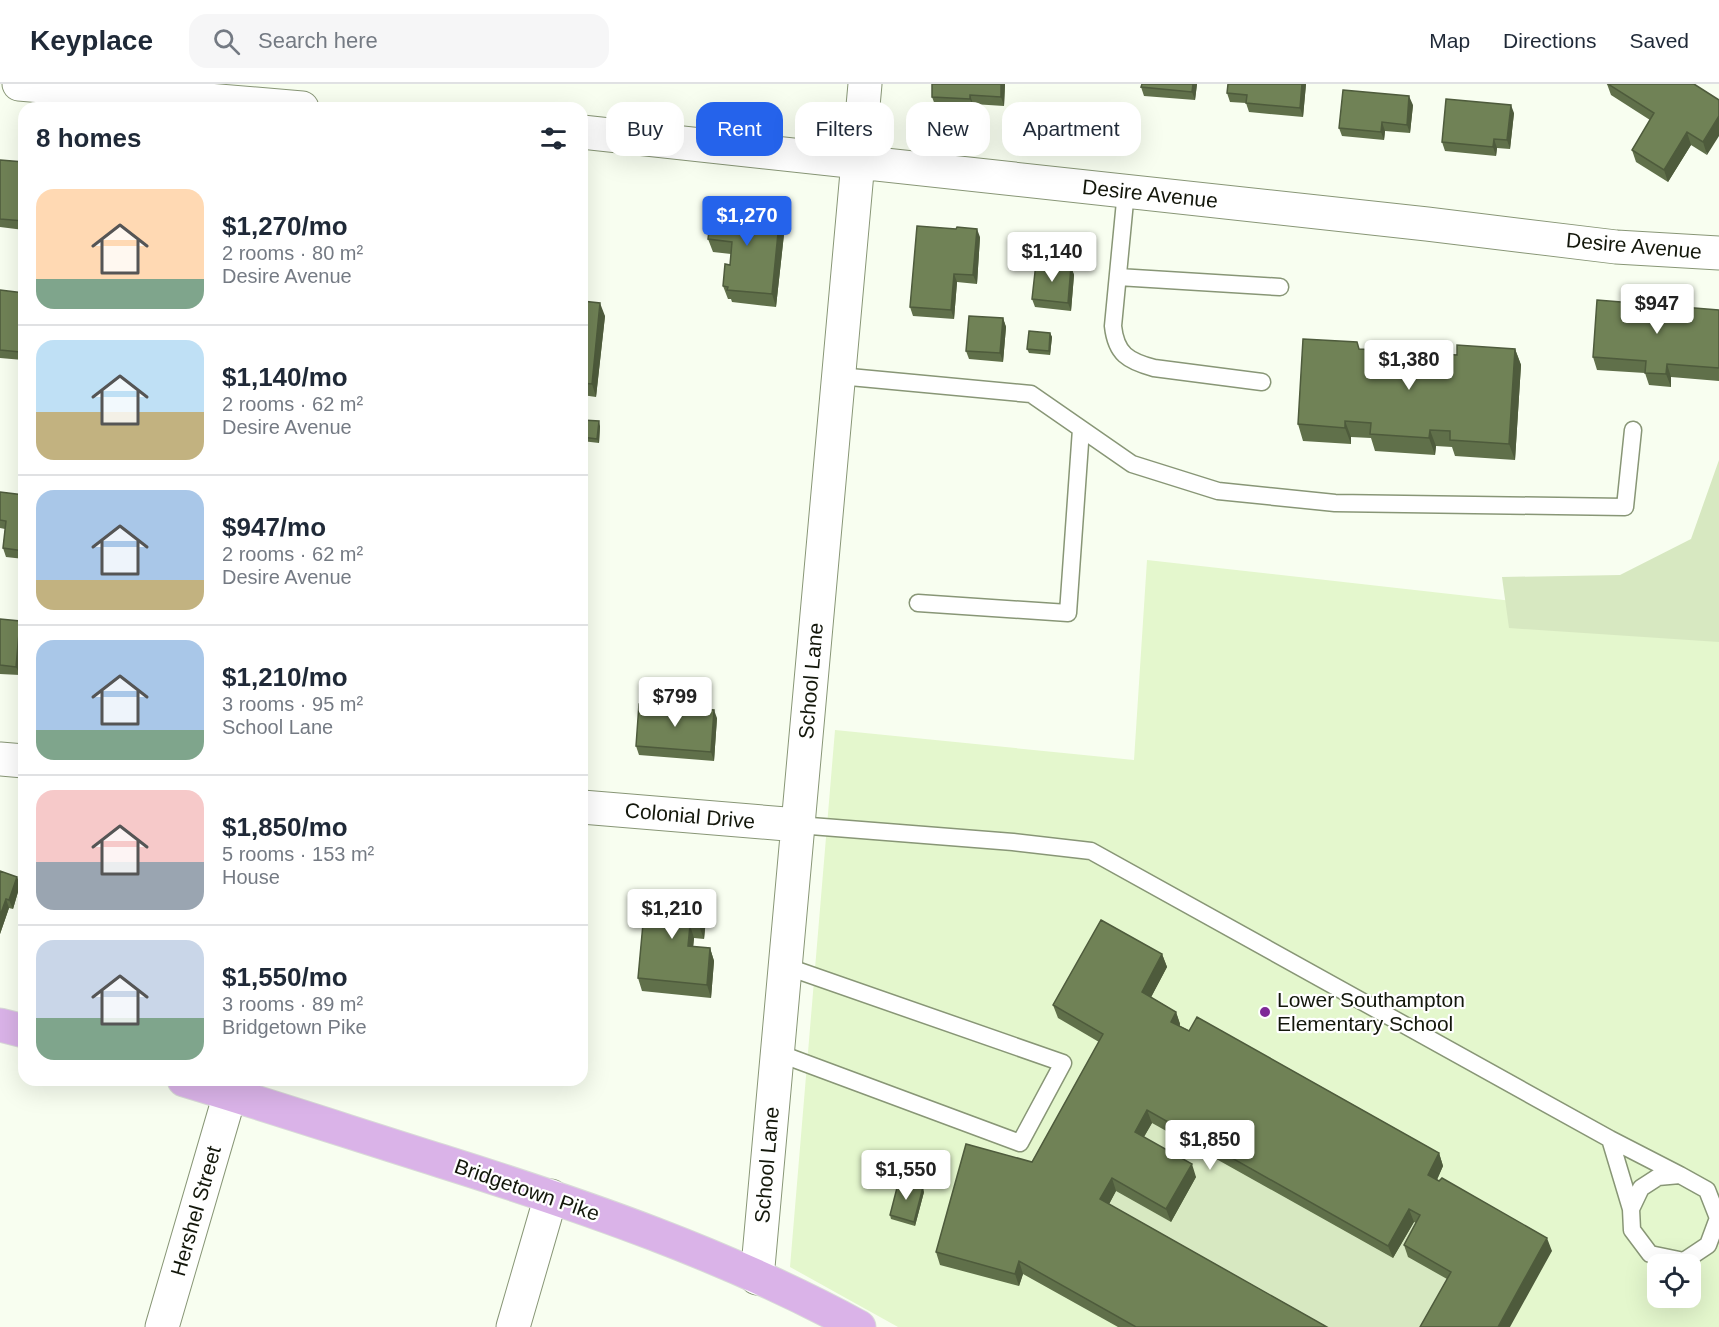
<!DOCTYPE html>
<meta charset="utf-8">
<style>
:root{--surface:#fff;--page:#f6f6f7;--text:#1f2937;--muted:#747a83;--line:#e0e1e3;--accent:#2563eb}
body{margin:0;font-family:Helvetica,sans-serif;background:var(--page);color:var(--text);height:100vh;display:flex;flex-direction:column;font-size:22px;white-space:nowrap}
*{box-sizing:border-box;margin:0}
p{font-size:20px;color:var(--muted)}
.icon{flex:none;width:33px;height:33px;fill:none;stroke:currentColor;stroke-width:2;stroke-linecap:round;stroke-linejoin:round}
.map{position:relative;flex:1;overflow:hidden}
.drawer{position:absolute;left:18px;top:18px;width:570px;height:984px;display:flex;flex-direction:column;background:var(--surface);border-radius:18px;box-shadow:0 6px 24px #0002}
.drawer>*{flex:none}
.hud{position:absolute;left:606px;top:18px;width:570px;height:54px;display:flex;gap:12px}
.tools{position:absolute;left:1647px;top:1170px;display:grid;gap:12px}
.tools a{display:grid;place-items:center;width:54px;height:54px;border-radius:12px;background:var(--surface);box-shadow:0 6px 24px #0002;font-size:30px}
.price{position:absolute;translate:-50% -51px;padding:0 14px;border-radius:6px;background:#fff;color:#222;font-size:20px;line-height:39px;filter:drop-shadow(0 2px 3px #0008)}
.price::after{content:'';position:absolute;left:50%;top:36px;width:18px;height:14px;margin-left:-9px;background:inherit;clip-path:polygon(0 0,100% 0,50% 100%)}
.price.active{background:var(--accent);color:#fff}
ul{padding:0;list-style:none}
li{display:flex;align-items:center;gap:18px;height:150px;padding:0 18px}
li+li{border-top:2px solid var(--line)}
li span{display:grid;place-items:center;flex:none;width:168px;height:120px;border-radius:18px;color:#555}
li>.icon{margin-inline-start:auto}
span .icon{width:72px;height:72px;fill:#fffc;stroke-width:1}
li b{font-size:26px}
h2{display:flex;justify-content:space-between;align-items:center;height:72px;padding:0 18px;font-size:26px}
.tag{padding:0 21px;border-radius:18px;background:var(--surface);box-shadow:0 6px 24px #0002;font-size:21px;line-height:54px}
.tag.active{background:var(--accent);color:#fff}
header{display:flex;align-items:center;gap:36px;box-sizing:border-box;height:84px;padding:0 30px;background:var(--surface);border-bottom:2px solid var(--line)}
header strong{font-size:28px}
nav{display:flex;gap:33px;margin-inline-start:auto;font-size:21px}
.search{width:420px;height:54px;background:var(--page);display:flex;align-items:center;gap:15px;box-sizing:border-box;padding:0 21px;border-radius:18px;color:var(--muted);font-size:22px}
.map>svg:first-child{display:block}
.built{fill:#e4f7cd;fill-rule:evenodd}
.green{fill:#d7e8c1}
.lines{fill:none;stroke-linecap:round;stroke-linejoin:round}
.lane-casing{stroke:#889676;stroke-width:19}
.street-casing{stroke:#889676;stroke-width:35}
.primary-casing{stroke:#d9dad8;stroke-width:35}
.lane{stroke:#fff;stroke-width:16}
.street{stroke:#fff;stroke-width:33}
.primary{stroke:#dab3e8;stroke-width:33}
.wall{fill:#60704a}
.shaded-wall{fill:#4e5b3c}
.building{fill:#708256;stroke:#4e5b3c;stroke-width:1.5}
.poi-dot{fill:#7e2997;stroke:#fff;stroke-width:2}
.labels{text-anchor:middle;stroke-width:4.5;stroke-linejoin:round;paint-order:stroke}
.street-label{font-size:21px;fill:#13170b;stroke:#fff}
.poi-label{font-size:21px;fill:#13170b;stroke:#fff;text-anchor:start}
</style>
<header>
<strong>Keyplace</strong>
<div class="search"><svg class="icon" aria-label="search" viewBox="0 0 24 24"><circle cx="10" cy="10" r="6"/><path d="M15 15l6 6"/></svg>Search here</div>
<nav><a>Map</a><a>Directions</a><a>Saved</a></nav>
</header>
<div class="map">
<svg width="1719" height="1243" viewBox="0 0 1719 1243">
<rect width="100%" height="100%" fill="#f8fef0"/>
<path class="built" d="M 1147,476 L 1719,540 L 1719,1243 L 898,1243 L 790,1183 L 835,646 L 1134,676 ZM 1658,1180 L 1690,1180 L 1690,1214 L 1658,1214 Z"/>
<path class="green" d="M 1719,376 L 1719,558 L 1509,544 L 1502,493 L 1620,491 L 1691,455 Z
M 1152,1039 L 1393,1174 L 1414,1138 L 1425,1144 L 1456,1200 L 1432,1243 L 1309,1243 L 1105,1128 L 1116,1107 L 1171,1138 L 1196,1093 L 1139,1061 Z"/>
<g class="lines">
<defs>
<path id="lane" d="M 1126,107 L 1113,242 C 1116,270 1128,277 1154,284 L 1262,298
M 1118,193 L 1280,203
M 839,292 L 1031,310 L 1132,380 L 1218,407 L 1335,419 L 1625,423 L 1633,346
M 918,519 L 1068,529 L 1081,345
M 798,741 L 1013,758 L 1091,767 L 1610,1055 L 1680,1091
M 778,969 L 1020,1059 L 1063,979 L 785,882
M 1610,1055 L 1631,1125 L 1632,1146 L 1650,1170 L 1684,1177 L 1708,1161 L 1718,1134 L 1707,1106 L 1680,1091 L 1658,1093 L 1641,1104 L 1631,1125"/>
<path id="street" d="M 19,0 L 302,24
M 582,48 L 1427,140 L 1616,163 L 1719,169
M 0,675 L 24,677
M 582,723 L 798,741
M 757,1194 L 865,0
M 162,1243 L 230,1010
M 513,1243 L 551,1112"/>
<path id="primary" d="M 0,941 L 24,947
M 184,996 C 270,1022 355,1050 441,1077 C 584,1122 727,1171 859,1243"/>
</defs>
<use href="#lane" class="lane-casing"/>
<use href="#street" class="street-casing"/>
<use href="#primary" class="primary-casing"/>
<use href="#lane" class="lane"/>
<use href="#street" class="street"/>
<use href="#primary" class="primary"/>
</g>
<path class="wall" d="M 932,0 L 1005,0 L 1004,22 L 973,20 L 973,23 L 935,21 L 932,13 Z
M 1142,0 L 1197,0 L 1195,16 L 1144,12 L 1141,3 Z
M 1306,0 L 1303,33 L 1249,28 L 1246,19 L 1230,18 L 1227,9 Z
M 1607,0 L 1694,0 L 1707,71 L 1691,61 L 1668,98 L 1636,78 L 1632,66 L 1650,36 L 1611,11 Z
M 1413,21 L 1410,49 L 1385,47 L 1384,56 L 1342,52 L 1339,44 Z
M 1514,29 L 1510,65 L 1497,64 L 1496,72 L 1445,67 L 1442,58 Z
M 0,76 L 24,78 L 24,146 L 0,143 Z
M 785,141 L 776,223 L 732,218 L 731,215 L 728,215 L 723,202 L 730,181 L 731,170 L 713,168 L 708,155 Z
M 980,153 L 977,200 L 957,198 L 954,235 L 913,232 L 910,223 Z
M 1071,182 L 1074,191 L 1071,227 L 1035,223 L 1032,215 Z
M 0,206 L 23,276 L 0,274 Z
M 582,217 L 605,232 L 596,313 L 582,311 Z
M 1719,226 L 1719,297 L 1671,293 L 1671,303 L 1649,301 L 1645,289 L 1597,286 L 1593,273 Z
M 1003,234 L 1006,243 L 1003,278 L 969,275 L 966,267 Z
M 1050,249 L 1052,253 L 1050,271 L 1029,269 L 1027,265 Z
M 1359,265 L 1457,271 L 1515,265 L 1521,281 L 1515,376 L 1455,372 L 1452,363 L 1436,362 L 1435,371 L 1375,367 L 1371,354 L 1351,353 L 1351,360 L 1303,357 L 1298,340 Z
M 582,336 L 600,342 L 599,359 L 582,357 Z
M 0,408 L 24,411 L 24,475 L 6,473 L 3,464 L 5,445 L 0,444 Z
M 0,535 L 24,545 L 20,591 L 0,590 Z
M 717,634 L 714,677 L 639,671 L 636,662 Z
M 0,787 L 17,793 L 20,801 L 13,825 L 9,824 L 0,850 Z
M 646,807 L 707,825 L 704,855 L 694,854 L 693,863 L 710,864 L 714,877 L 711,914 L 642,907 L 638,894 Z
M 1162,870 L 1167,883 L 1151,913 L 1176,928 L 1180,940 L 1180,942 L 1439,1069 L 1443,1082 L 1437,1096 L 1552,1167 L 1447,1195 L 1408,1173 L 1404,1161 L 1416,1139 L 1414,1138 L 1393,1174 L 1152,1039 L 1144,1053 L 1196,1093 L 1171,1138 L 1116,1107 L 1109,1120 L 1327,1243 L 1118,1243 L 1023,1190 L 1019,1202 L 940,1181 L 936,1168 L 1032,1078 L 1099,958 L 1058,934 L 1053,921 Z
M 924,1108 L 915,1142 L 891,1135 L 890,1131 Z"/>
<path class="shaded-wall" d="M 1001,0 L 1005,0 L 1004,22 L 1001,13 Z
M 1193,0 L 1197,0 L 1195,16 L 1192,8 Z
M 1302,0 L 1306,0 L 1303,33 L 1300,24 Z
M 970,11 L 973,20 L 973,23 L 970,15 Z
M 1409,12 L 1413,21 L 1410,49 L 1407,41 Z
M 1511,21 L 1514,29 L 1510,65 L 1507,56 Z
M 1719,32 L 1719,52 L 1707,71 L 1703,58 Z
M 1382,38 L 1385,47 L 1384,56 L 1381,48 Z
M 1687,48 L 1691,61 L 1668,98 L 1664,86 Z
M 1494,55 L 1497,64 L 1496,72 L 1493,63 Z
M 780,129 L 785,141 L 776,223 L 772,210 Z
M 977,145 L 980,153 L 977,200 L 973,191 Z
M 1071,182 L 1074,191 L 1071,227 L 1068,219 Z
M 954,190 L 957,198 L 954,235 L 951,226 Z
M 600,219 L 605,232 L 596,313 L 592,300 Z
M 24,226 L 24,266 L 23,276 L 20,268 Z
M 1003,234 L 1006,243 L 1003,278 L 1000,269 Z
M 1050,249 L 1052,253 L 1050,271 L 1049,267 Z
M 1515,265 L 1521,281 L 1515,376 L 1509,360 Z
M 1667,280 L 1671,293 L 1671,303 L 1666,290 Z
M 599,337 L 600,342 L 599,359 L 597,355 Z
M 1345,337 L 1351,353 L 1351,360 L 1345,344 Z
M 1430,346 L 1436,362 L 1435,371 L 1429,354 Z
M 20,537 L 24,545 L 20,591 L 16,583 Z
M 714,626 L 717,634 L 714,677 L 711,668 Z
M 17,793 L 20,801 L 13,825 L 9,816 Z
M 702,813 L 707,825 L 704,855 L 699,842 Z
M 6,815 L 9,824 L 0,850 L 0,832 Z
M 690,841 L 694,854 L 692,875 L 688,862 Z
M 710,864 L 714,877 L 711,914 L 707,901 Z
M 1162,870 L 1167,883 L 1147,921 L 1142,908 Z
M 1176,928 L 1180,940 L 1175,950 L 1171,938 Z
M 1147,1026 L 1152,1039 L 1139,1061 L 1135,1048 Z
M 1439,1069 L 1443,1082 L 1433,1104 L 1428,1091 Z
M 1192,1080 L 1196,1093 L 1171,1138 L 1166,1125 Z
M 1112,1094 L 1116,1107 L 1105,1128 L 1100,1115 Z
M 923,1103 L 924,1108 L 915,1142 L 914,1138 Z
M 1409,1125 L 1414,1138 L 1393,1174 L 1388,1162 Z
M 1547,1154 L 1552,1167 L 1510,1243 L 1498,1243 Z
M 1019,1177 L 1023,1190 L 1019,1202 L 1015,1190 Z"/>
<path class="building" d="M 932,0 L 1001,0 L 1001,13 L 970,11 L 970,15 L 932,13 Z
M 1142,0 L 1193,0 L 1192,8 L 1141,3 Z
M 1228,0 L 1302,0 L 1300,24 L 1246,19 L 1247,11 L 1227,9 Z
M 1608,0 L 1694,0 L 1719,16 L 1719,32 L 1703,58 L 1687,48 L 1664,86 L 1632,66 L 1654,29 Z
M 1343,6 L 1409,12 L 1407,41 L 1382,38 L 1381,48 L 1339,44 Z
M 1446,15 L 1511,21 L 1507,56 L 1494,55 L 1493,63 L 1442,58 Z
M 0,76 L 24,78 L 24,137 L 0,135 Z
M 712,122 L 780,129 L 772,210 L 727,206 L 728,203 L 723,202 L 725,180 L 730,181 L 732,158 L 708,155 Z
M 917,142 L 956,145 L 957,143 L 977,145 L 973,191 L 954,190 L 951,226 L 910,223 Z
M 1036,179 L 1071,182 L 1068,219 L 1032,215 Z
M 0,206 L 24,209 L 24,226 L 20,268 L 0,266 Z
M 1597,216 L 1719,226 L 1719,284 L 1667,280 L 1666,290 L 1645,289 L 1646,277 L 1593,273 Z
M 582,217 L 600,219 L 592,300 L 582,299 Z
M 969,232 L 1003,234 L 1000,269 L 966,267 Z
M 1029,247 L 1050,249 L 1049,267 L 1027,265 Z
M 1303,255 L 1357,258 L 1359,265 L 1457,271 L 1457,261 L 1515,265 L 1509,360 L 1450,356 L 1450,347 L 1430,346 L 1429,354 L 1370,350 L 1371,339 L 1345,337 L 1345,344 L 1298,340 Z
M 582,336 L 599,337 L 597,355 L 582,353 Z
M 0,408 L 24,411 L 24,467 L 3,464 L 6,437 L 0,436 Z
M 0,535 L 20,537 L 16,583 L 0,581 Z
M 639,620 L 714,626 L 711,668 L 636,662 Z
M 0,787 L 17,793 L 9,816 L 6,815 L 0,832 Z
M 646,807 L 702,813 L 699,842 L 690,841 L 688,862 L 710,864 L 707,901 L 638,894 Z
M 1101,836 L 1162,870 L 1142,908 L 1176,928 L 1171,938 L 1189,947 L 1197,933 L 1439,1069 L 1428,1091 L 1439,1097 L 1442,1094 L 1547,1154 L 1498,1243 L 1420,1243 L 1451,1188 L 1404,1161 L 1420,1131 L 1409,1125 L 1388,1162 L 1147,1026 L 1135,1048 L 1192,1080 L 1166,1125 L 1112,1094 L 1100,1115 L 1327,1243 L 1136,1243 L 1019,1177 L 1015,1190 L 936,1168 L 966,1060 L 1032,1078 L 1103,950 L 1053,921 Z
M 899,1096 L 923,1103 L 914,1138 L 890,1131 Z"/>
<circle class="poi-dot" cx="1265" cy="928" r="6"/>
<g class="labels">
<g class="street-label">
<text transform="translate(1150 110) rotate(6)" y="7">Desire Avenue</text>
<text transform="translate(1634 162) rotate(5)" y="7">Desire Avenue</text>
<text transform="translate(811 597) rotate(-85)" y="7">School Lane</text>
<text transform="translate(690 732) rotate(5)" y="7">Colonial Drive</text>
<text transform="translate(767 1081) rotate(-85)" y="7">School Lane</text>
<text transform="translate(527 1106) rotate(19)" y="7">Bridgetown Pike</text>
<text transform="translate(196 1127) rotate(-74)" y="7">Hershel Street</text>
</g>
<g class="poi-label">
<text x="1277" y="923">Lower Southampton<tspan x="1277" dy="24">Elementary School</tspan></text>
</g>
</g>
</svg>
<div class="tools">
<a><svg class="icon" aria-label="locate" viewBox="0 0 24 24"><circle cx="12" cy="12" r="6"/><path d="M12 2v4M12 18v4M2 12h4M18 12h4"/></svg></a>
</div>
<b class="price active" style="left:747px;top:163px">$1,270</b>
<b class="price" style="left:1052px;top:199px">$1,140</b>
<b class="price" style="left:1657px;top:251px">$947</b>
<b class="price" style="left:1409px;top:307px">$1,380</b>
<b class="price" style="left:675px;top:644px">$799</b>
<b class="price" style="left:672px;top:856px">$1,210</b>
<b class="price" style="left:1210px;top:1087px">$1,850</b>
<b class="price" style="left:906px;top:1117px">$1,550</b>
<div class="hud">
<a class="tag">Buy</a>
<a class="tag active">Rent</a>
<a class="tag">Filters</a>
<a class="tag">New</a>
<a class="tag">Apartment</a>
</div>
<section class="drawer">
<h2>8 homes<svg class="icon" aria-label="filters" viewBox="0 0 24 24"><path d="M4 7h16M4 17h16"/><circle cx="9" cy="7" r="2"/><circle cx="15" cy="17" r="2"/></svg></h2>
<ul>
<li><span style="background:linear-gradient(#ffd9b3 75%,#7fa58c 0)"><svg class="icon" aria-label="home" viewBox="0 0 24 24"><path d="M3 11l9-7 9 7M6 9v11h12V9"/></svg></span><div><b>$1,270/mo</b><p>2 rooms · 80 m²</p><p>Desire Avenue</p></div></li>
<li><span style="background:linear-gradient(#bfe0f5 60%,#c2b280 0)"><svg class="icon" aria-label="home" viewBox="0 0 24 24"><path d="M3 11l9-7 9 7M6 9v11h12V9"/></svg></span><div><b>$1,140/mo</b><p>2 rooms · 62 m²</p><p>Desire Avenue</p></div></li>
<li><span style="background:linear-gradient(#a9c7e8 75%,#c2b280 0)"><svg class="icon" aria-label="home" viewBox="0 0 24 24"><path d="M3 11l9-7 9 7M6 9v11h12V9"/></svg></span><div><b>$947/mo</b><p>2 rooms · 62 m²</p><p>Desire Avenue</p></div></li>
<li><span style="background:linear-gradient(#a9c7e8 75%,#7fa58c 0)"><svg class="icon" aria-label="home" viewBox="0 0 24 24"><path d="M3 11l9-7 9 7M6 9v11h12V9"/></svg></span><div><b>$1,210/mo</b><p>3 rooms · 95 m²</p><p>School Lane</p></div></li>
<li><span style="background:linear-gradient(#f6c9c9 60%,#9aa5b1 0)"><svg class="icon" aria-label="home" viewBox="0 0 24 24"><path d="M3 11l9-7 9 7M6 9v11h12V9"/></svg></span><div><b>$1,850/mo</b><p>5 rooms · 153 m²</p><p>House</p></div></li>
<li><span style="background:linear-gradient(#c9d6e8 65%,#7fa58c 0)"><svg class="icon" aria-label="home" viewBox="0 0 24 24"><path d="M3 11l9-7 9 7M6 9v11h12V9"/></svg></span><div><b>$1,550/mo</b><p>3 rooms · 89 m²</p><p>Bridgetown Pike</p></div></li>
</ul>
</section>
</div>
